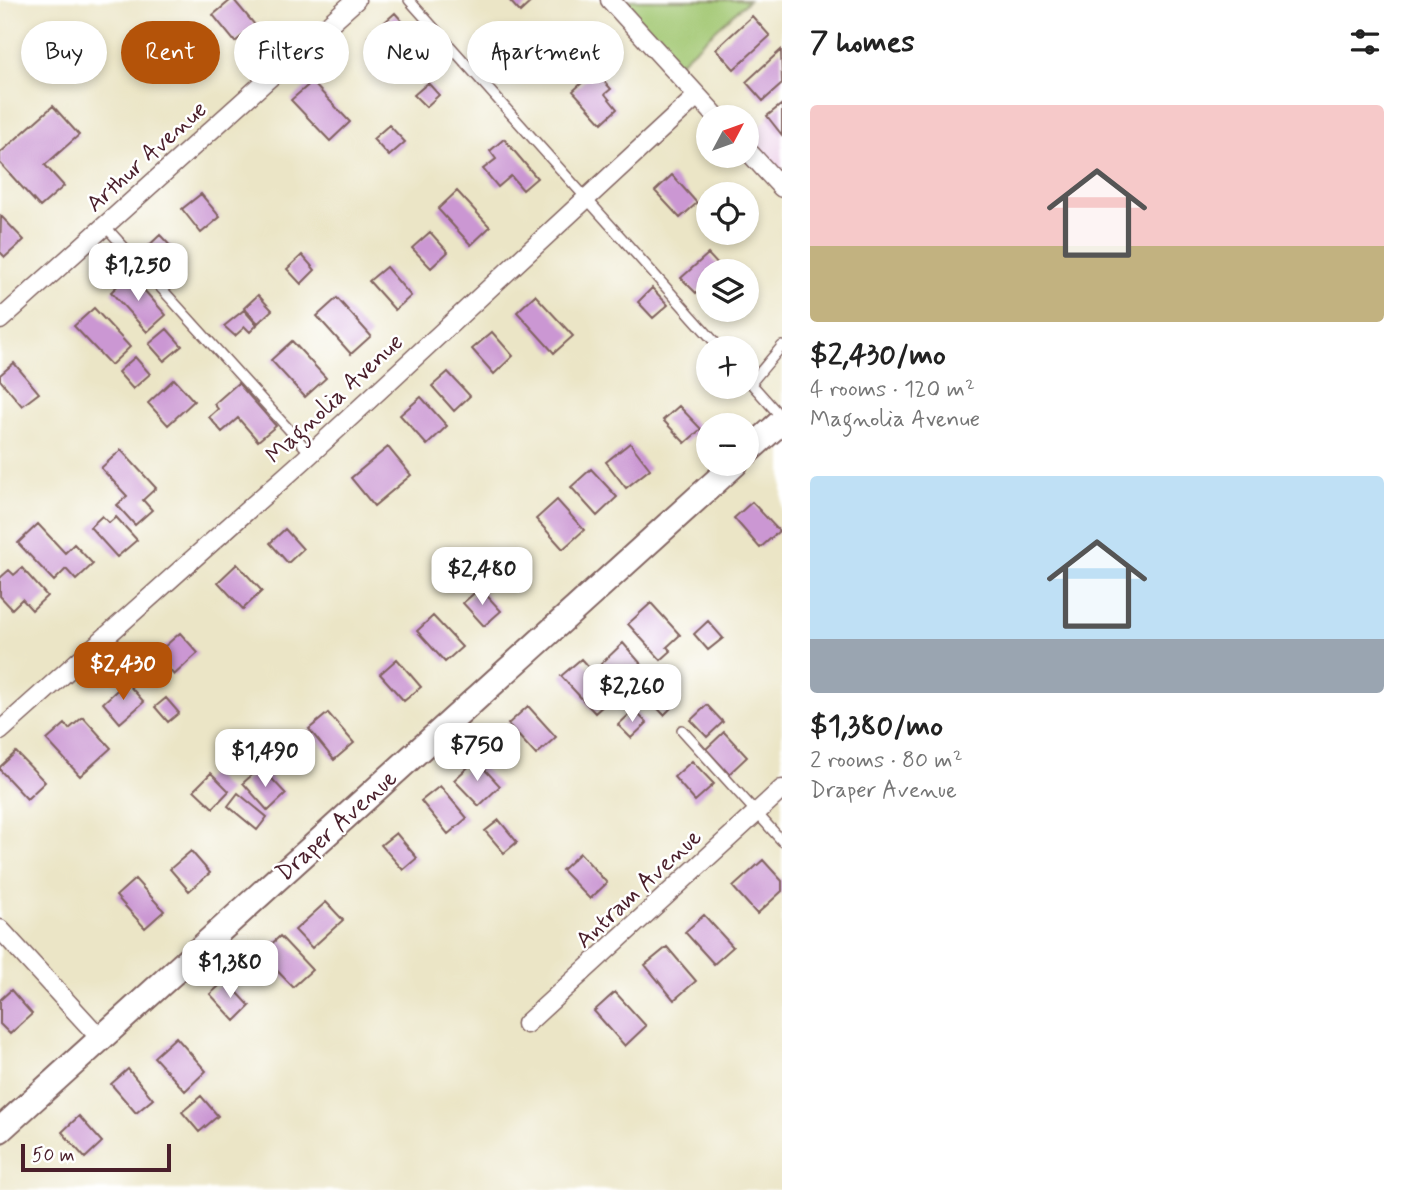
<!DOCTYPE html>
<meta charset="utf-8">
<style>
:root{--surface:#fff;--page:#f2f2f2;--text:#222;--muted:#767676;--accent:#b45309}
body{margin:0;font-family:Mynerve,sans-serif;background:var(--page);color:var(--text);height:100vh;display:flex;flex-direction:column;font-size:26px;white-space:nowrap}
*{box-sizing:border-box;margin:0}
p{font-size:23px;color:var(--muted)}
.icon{flex:none;width:38px;height:38px;fill:none;stroke:currentColor;stroke-width:2;stroke-linecap:round;stroke-linejoin:round}
.map{position:relative;flex:1;overflow:hidden}
.drawer{display:flex;flex-direction:column;background:var(--surface);width:630px}
.drawer>*{flex:none}
.guide{position:absolute;left:21px;top:21px;width:654px;height:63px;display:flex;gap:14px}
.needle{width:46px;rotate:49deg}
.fabs{position:absolute;left:696px;top:105px;display:grid;gap:14px}
.fabs a{display:grid;place-items:center;width:63px;height:63px;border-radius:50%;background:var(--surface);box-shadow:0 4px 10px #0003;font-size:35px}
.scale{position:absolute;left:21px;bottom:18px;width:150px;box-sizing:border-box;padding-left:7px;border:4px solid #4a1f2b;border-top:0;font-size:19px;line-height:24px;white-space:nowrap;color:#4a1f2b;-webkit-text-stroke:5px #fff;paint-order:stroke}
.price{position:absolute;translate:-50% -60px;padding:0 16px;border-radius:14px;background:#fff;color:#222;font-size:23px;line-height:46px;filter:drop-shadow(0 2px 4px #0008)}
.price::after{content:'';position:absolute;left:50%;top:42px;width:21px;height:16px;margin-left:-10px;background:inherit;clip-path:polygon(0 0,100% 0,50% 100%)}
.price.current{background:var(--accent);color:#fff}
ul{padding:0;list-style:none}
li{display:grid;align-content:center;gap:14px;height:371px;padding:0 28px}
li span{display:grid;place-items:center;height:217px;border-radius:7px;color:#555}
li>.icon{margin-inline-start:auto}
span .icon{width:126px;height:126px;fill:#fffc;stroke-width:1}
li b{font-size:30px}
h2{display:flex;justify-content:space-between;align-items:center;height:84px;padding:0 28px;font-size:30px}
.chip{padding:0 24px;border-radius:32px;background:var(--surface);box-shadow:0 4px 10px #0003;font-size:24px;line-height:63px}
.chip.current{background:var(--accent);color:#fff}
main{display:flex;flex:1;min-height:0}
.map>svg:first-child{display:block}
.built{fill:#edd1e9}
.green{fill:#a3c873;stroke:#76744f;stroke-width:2}
.building{fill:#cb97d3}
.lines{fill:none;stroke-linecap:round;stroke-linejoin:round}
.lane-casing{stroke:#826461;stroke-width:12}
.street-casing{stroke:#826461;stroke-width:21}
.secondary-casing{stroke:#826461;stroke-width:28}
.lane{stroke:#fff;stroke-width:9}
.street{stroke:#fff;stroke-width:18}
.secondary{stroke:#fff;stroke-width:24}
.labels{text-anchor:middle;stroke-width:5;stroke-linejoin:round;paint-order:stroke}
.street-label{font-size:24px;fill:#4a1f2b;stroke:#fff}
</style>
<main>
<div class="map">
<svg width="782" height="1190" viewBox="0 0 782 1190">
<rect width="100%" height="100%" fill="#fff"/>
<filter id="ink" filterUnits="userSpaceOnUse"><feTurbulence type="fractalNoise" baseFrequency=".0143" numOctaves="2"/><feDisplacementMap in="SourceGraphic" scale="14" xChannelSelector="R" yChannelSelector="G"/><feConvolveMatrix kernelMatrix="1 2 1 2 8 2 1 2 1" color-interpolation-filters="sRGB"/></filter>
<filter id="wash" filterUnits="userSpaceOnUse"><feTurbulence type="fractalNoise" baseFrequency=".00686" numOctaves="4" result="noise"/><feDisplacementMap in="SourceGraphic" scale="28" xChannelSelector="R" yChannelSelector="G"/><feGaussianBlur stdDeviation="1.57" result="paint"/><feColorMatrix in="noise" values="0 0 0 0 0 0 0 0 0 0 0 0 0 0 0 0 0 1.4 0 .05"/><feComposite in="paint" operator="in"/></filter>
<g filter="url(#wash)">
<rect width="100%" height="100%" fill="#ebe5c6"/>
<path class="built" d="M 782,106 L 782,181 L 747,141 L 747,137 Z"/>
<path class="green" d="M 621,0 L 749,0 L 678,64 Z"/>
<g id="blocks">
<path class="building" d="M 231,0 L 234,0 L 255,25 L 235,42 L 213,15 Z
M 509,0 L 533,0 L 520,12 Z
M 395,13 L 416,37 L 390,61 L 368,37 Z
M 752,16 L 770,36 L 734,69 L 716,49 Z
M 564,35 L 576,49 L 573,52 L 584,65 L 567,80 L 555,67 L 547,74 L 535,61 Z
M 184,36 L 202,56 L 187,69 L 169,50 Z
M 781,50 L 782,84 L 763,101 L 746,82 Z
M 595,71 L 611,89 L 605,94 L 617,109 L 602,123 L 573,91 Z
M 312,82 L 350,122 L 330,141 L 291,100 Z
M 428,83 L 439,95 L 426,107 L 414,95 Z
M 782,104 L 782,135 L 767,116 Z
M 53,106 L 79,135 L 45,165 L 64,186 L 40,207 L 0,163 L 0,153 Z
M 389,125 L 405,142 L 389,156 L 373,139 Z
M 504,139 L 537,178 L 523,190 L 511,176 L 498,187 L 483,169 L 496,159 L 490,151 Z
M 672,175 L 697,203 L 680,218 L 655,191 Z
M 457,191 L 490,227 L 471,245 L 438,209 Z
M 201,194 L 220,217 L 201,233 L 182,209 Z
M 1,216 L 24,240 L 5,257 L 0,252 Z
M 430,232 L 448,252 L 431,268 L 412,248 Z
M 717,233 L 735,233 L 725,242 Z
M 160,235 L 179,255 L 160,273 L 141,253 Z
M 708,254 L 722,269 L 709,271 L 709,281 L 696,293 L 681,278 Z
M 302,255 L 315,270 L 301,284 L 287,269 Z
M 386,267 L 411,296 L 395,310 L 369,281 Z
M 130,274 L 166,315 L 147,332 L 111,292 Z
M 652,288 L 668,305 L 653,318 L 638,302 Z
M 258,295 L 272,310 L 258,323 L 244,308 Z
M 535,295 L 573,336 L 554,353 L 517,312 Z
M 337,298 L 371,336 L 351,354 L 317,316 Z
M 94,308 L 130,347 L 111,365 L 74,326 Z
M 244,310 L 257,325 L 250,332 L 245,327 L 235,336 L 224,326 Z
M 167,329 L 182,346 L 164,361 L 149,344 Z
M 492,332 L 513,356 L 494,374 L 472,349 Z
M 292,341 L 326,378 L 305,397 L 271,360 Z
M 135,357 L 150,374 L 133,389 L 118,372 Z
M 14,363 L 39,393 L 22,406 L 0,380 L 0,375 Z
M 448,372 L 470,396 L 454,411 L 432,386 Z
M 174,379 L 194,401 L 168,425 L 148,403 Z
M 238,383 L 276,426 L 258,441 L 238,418 L 222,432 L 209,417 L 218,409 L 214,404 Z
M 421,397 L 447,426 L 427,445 L 400,415 Z
M 679,406 L 701,429 L 685,443 L 663,420 Z
M 630,443 L 650,469 L 626,488 L 606,462 Z
M 388,447 L 411,475 L 374,506 L 351,478 Z
M 121,450 L 156,488 L 143,500 L 152,510 L 135,525 L 117,505 L 127,496 L 101,468 Z
M 591,469 L 617,497 L 597,516 L 571,487 Z
M 557,500 L 584,530 L 563,549 L 536,519 Z
M 752,502 L 779,531 L 760,548 L 734,518 Z
M 102,516 L 109,523 L 116,517 L 137,540 L 117,557 L 90,527 Z
M 38,524 L 65,553 L 74,544 L 93,564 L 76,580 L 66,569 L 54,581 L 18,543 Z
M 285,529 L 303,549 L 288,563 L 270,543 Z
M 237,564 L 262,591 L 243,609 L 218,582 Z
M 22,568 L 47,596 L 32,610 L 22,599 L 12,609 L 0,596 L 0,578 L 9,570 L 14,575 Z
M 480,588 L 501,611 L 484,626 L 463,603 Z
M 651,603 L 680,635 L 667,647 L 671,651 L 661,660 L 628,624 Z
M 433,616 L 462,647 L 445,662 L 417,631 Z
M 708,621 L 723,638 L 708,650 L 694,634 Z
M 180,633 L 198,653 L 174,675 L 156,654 Z
M 623,643 L 642,665 L 640,668 L 653,682 L 634,699 L 601,664 Z
M 397,659 L 421,687 L 404,701 L 380,674 Z
M 581,659 L 614,696 L 595,713 L 561,676 Z
M 665,680 L 681,698 L 664,715 L 647,697 Z
M 126,682 L 144,702 L 120,723 L 103,703 Z
M 166,698 L 179,713 L 168,722 L 155,707 Z
M 707,705 L 723,722 L 707,737 L 691,720 Z
M 528,706 L 556,737 L 536,755 L 508,724 Z
M 634,710 L 647,723 L 631,738 L 618,725 Z
M 328,713 L 354,743 L 334,760 L 309,729 Z
M 83,717 L 111,748 L 80,776 L 47,740 L 65,724 L 69,729 Z
M 724,732 L 747,757 L 729,774 L 706,749 Z
M 16,752 L 45,782 L 27,799 L 0,770 L 0,767 Z
M 476,760 L 500,786 L 479,806 L 454,780 Z
M 692,761 L 714,784 L 695,801 L 674,777 Z
M 261,767 L 286,794 L 268,811 L 243,783 Z
M 211,773 L 229,791 L 213,808 L 194,790 Z
M 440,786 L 467,818 L 448,834 L 421,801 Z
M 238,793 L 267,817 L 257,830 L 228,806 Z
M 499,820 L 517,842 L 504,853 L 485,831 Z
M 396,833 L 417,858 L 403,870 L 381,845 Z
M 191,851 L 210,873 L 189,891 L 170,869 Z
M 580,853 L 607,883 L 590,899 L 562,870 Z
M 763,860 L 782,881 L 782,891 L 757,914 L 733,887 Z
M 135,879 L 164,911 L 145,928 L 116,896 Z
M 326,902 L 343,920 L 312,948 L 295,930 Z
M 704,915 L 733,947 L 714,964 L 685,932 Z
M 280,936 L 312,970 L 293,987 L 261,954 Z
M 667,947 L 696,981 L 674,1000 L 645,965 Z
M 226,980 L 250,1006 L 235,1021 L 210,994 Z
M 11,990 L 32,1014 L 10,1034 L 0,1024 L 0,1000 Z
M 615,992 L 646,1026 L 625,1046 L 594,1011 Z
M 176,1037 L 206,1071 L 185,1091 L 154,1057 Z
M 128,1069 L 153,1099 L 136,1113 L 111,1084 Z
M 201,1096 L 218,1116 L 199,1132 L 182,1112 Z
M 79,1116 L 102,1142 L 85,1158 L 62,1132 Z"/>
</g>
</g>
<g filter="url(#ink)">
<use href="#blocks" fill-opacity="0" stroke="#826461" stroke-width="2"/>
<g class="lines">
<defs>
<path id="lane" d="M 409,0 L 720,348
M 105,226 L 311,454
M 747,379 L 782,418
M 751,383 L 782,346
M 682,730 L 782,841"/>
<path id="street" d="M 610,0 L 717,117
M 747,150 L 782,188
M 0,320 L 356,0
M 0,731 L 305,459 L 697,96
M 0,929 L 100,1038
M 526,1024 L 782,789"/>
<path id="secondary" d="M 747,452 L 782,421
M 0,1130 L 735,464"/>
</defs>
<use href="#lane" class="lane-casing"/>
<use href="#street" class="street-casing"/>
<use href="#secondary" class="secondary-casing"/>
<use href="#lane" class="lane"/>
<use href="#street" class="street"/>
<use href="#secondary" class="secondary"/>
</g>
</g>
<g class="labels">
<g class="street-label">
<text transform="translate(146 156) rotate(-42)" y="8">Arthur Avenue</text>
<text transform="translate(334 398) rotate(-43)" y="8">Magnolia Avenue</text>
<text transform="translate(336 825) rotate(-42)" y="8">Draper Avenue</text>
<text transform="translate(638 888) rotate(-43)" y="8">Antram Avenue</text>
</g>
</g>
</svg>
<div class="fabs">
<a><svg class="needle" viewBox="-14 -14 28 28"><path d="M0-13l5 13h-10z" fill="#e53935"/><path d="M0 13l5-13h-10z" fill="#767676"/></svg></a>
<a><svg class="icon" aria-label="locate" viewBox="0 0 24 24"><circle cx="12" cy="12" r="6"/><path d="M12 2v4M12 18v4M2 12h4M18 12h4"/></svg></a>
<a><svg class="icon" aria-label="layers" viewBox="0 0 24 24"><path d="M12 4l9 5-9 5-9-5zM3 14l9 5 9-5"/></svg></a>
<a>+</a>
<a>−</a>
</div>
<div class="scale">50 m</div>
<b class="price" style="left:138px;top:303px">$1,250</b>
<b class="price" style="left:482px;top:607px">$2,480</b>
<b class="price current" style="left:123px;top:702px">$2,430</b>
<b class="price" style="left:632px;top:724px">$2,260</b>
<b class="price" style="left:477px;top:783px">$750</b>
<b class="price" style="left:265px;top:789px">$1,490</b>
<b class="price" style="left:230px;top:1000px">$1,380</b>
<div class="guide">
<a class="chip">Buy</a>
<a class="chip current">Rent</a>
<a class="chip">Filters</a>
<a class="chip">New</a>
<a class="chip">Apartment</a>
</div>
</div>
<section class="drawer">
<h2>7 homes<svg class="icon" aria-label="filters" viewBox="0 0 24 24"><path d="M4 7h16M4 17h16"/><circle cx="9" cy="7" r="2"/><circle cx="15" cy="17" r="2"/></svg></h2>
<ul>
<li><span style="background:linear-gradient(#f6c9c9 65%,#c2b280 0)"><svg class="icon" aria-label="home" viewBox="0 0 24 24"><path d="M3 11l9-7 9 7M6 9v11h12V9"/></svg></span><div><b>$2,430/mo</b><p>4 rooms · 120 m²</p><p>Magnolia Avenue</p></div></li>
<li><span style="background:linear-gradient(#bfe0f5 75%,#9aa5b1 0)"><svg class="icon" aria-label="home" viewBox="0 0 24 24"><path d="M3 11l9-7 9 7M6 9v11h12V9"/></svg></span><div><b>$1,380/mo</b><p>2 rooms · 80 m²</p><p>Draper Avenue</p></div></li>
</ul>
</section>
</main>
